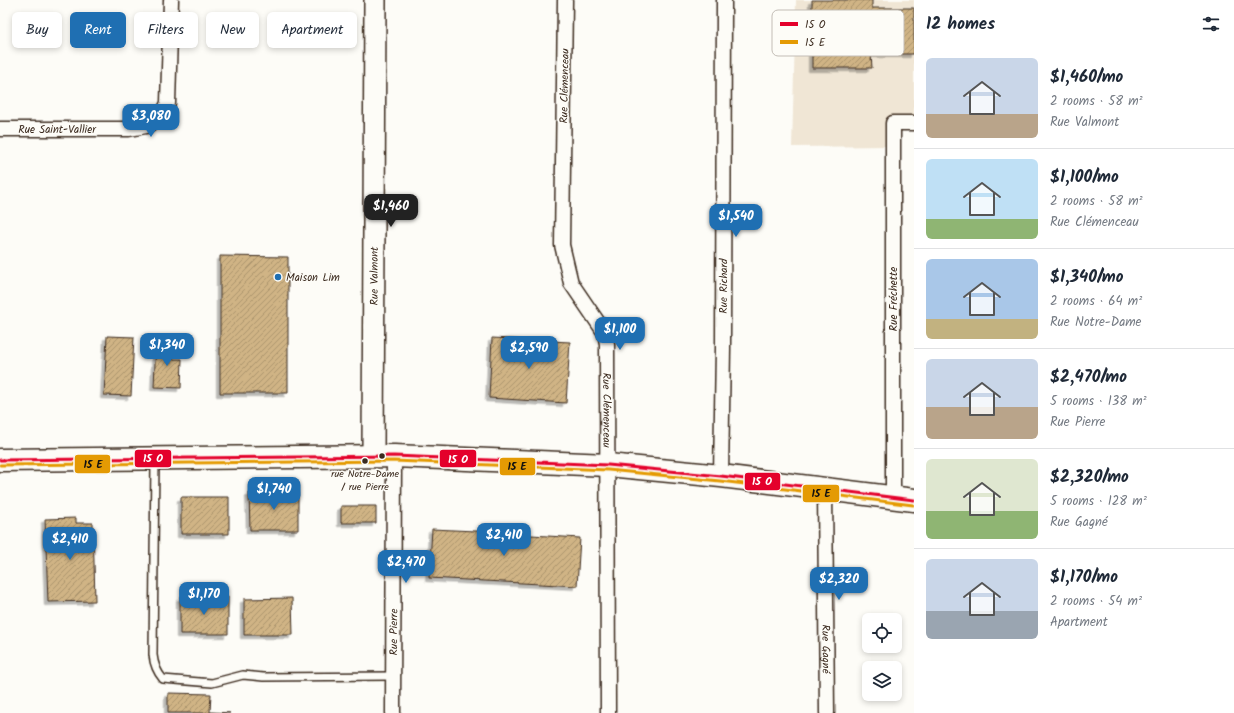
<!DOCTYPE html>
<meta charset="utf-8">
<style>
:root{--surface:#fff;--page:#f2f2f3;--text:#1f2937;--muted:#747a83;--line:#e0e1e3;--accent:#1f6fb2}
body{margin:0;font-family:Kalam,sans-serif;background:var(--page);color:var(--text);height:100vh;display:flex;flex-direction:column;font-size:15px;white-space:nowrap}
*{box-sizing:border-box;margin:0}
p{font-size:13px;color:var(--muted)}
.icon{flex:none;width:22px;height:22px;fill:none;stroke:currentColor;stroke-width:2;stroke-linecap:round;stroke-linejoin:round}
.map{position:relative;flex:1;overflow:hidden}
.side{display:flex;flex-direction:column;background:var(--surface);width:320px}
.side>*{flex:none}
.hud{position:absolute;left:12px;top:12px;width:380px;height:36px;display:flex;gap:8px}
.buttons{position:absolute;left:862px;top:613px;display:grid;gap:8px}
.buttons a{display:grid;place-items:center;width:40px;height:40px;border-radius:6px;background:var(--surface);box-shadow:0 2px 6px #0003;font-size:20px}
.price{position:absolute;translate:-50% -34px;padding:0 9px;border-radius:8px;background:var(--accent);color:#fff;font-size:13px;line-height:26px;filter:drop-shadow(0 1px 2px #0008)}
.price::after{content:'';position:absolute;left:50%;top:24px;width:12px;height:9px;margin-left:-6px;background:inherit;clip-path:polygon(0 0,100% 0,50% 100%)}
.price.active{background:#222;color:#fff}
ul{padding:0;list-style:none}
li{display:flex;align-items:center;gap:12px;height:100px;padding:0 12px}
li+li{border-top:1px solid var(--line)}
li span{display:grid;place-items:center;flex:none;width:112px;height:80px;border-radius:6px;color:#555}
li>.icon{margin-inline-start:auto}
span .icon{width:48px;height:48px;fill:#fffc;stroke-width:1}
li b{font-size:17px}
h2{display:flex;justify-content:space-between;align-items:center;height:48px;padding:0 12px;font-size:17px}
.pill{padding:0 14px;border-radius:6px;background:var(--surface);box-shadow:0 2px 6px #0003;font-size:14px;line-height:36px}
.pill.active{background:var(--accent);color:#fff}
main{display:flex;flex:1;min-height:0}
.map>svg:first-child{display:block}
.built{fill:#f0e6d5}
.building{fill:url(#building-hatch);stroke:#3b2a1e;filter:url(#shadow)}
.lines{fill:none;stroke-linecap:round;stroke-linejoin:round}
.lane-casing{stroke:#3b2a1e;stroke-width:10}
.street-casing{stroke:#3b2a1e;stroke-width:17}
.secondary-casing{stroke:#3b2a1e;stroke-width:24}
.primary-casing{stroke:#3b2a1e;stroke-width:25}
.lane{stroke:#fdfcf7;stroke-width:7}
.street{stroke:#fdfcf7;stroke-width:14}
.secondary{stroke:#fdfcf7;stroke-width:21}
.primary{stroke:#fdfcf7;stroke-width:22}
.bus-1-casing{stroke:#fdfcf7;stroke-width:6}
.bus-2-casing{stroke:#fdfcf7;stroke-width:6}
.bus-1{stroke:#e4002b;stroke-width:3}
.bus-2{stroke:#e49a03;stroke-width:3}
.poi-dot{fill:#1f6fb2;stroke:#fdfcf7;stroke-width:1.5}
.bus-dot{fill:#3b2a1e;stroke:#fdfcf7;stroke-width:1.5}
.labels{text-anchor:middle;stroke-width:3;stroke-linejoin:round;paint-order:stroke}
.bus-label{font-size:10px;fill:#3b2a1e;stroke:#fdfcf7}
.street-label{font-size:11px;fill:#3b2a1e;stroke:#fdfcf7}
.poi-label{font-size:11px;fill:#3b2a1e;stroke:#fdfcf7;text-anchor:start}
.key{fill:#fdfcf7;stroke:#c3bdb6;stroke-width:1}
.key-label{font-size:11px;fill:#3b2a1e}
.line-badge{stroke:#fdfcf7;stroke-width:1.5}
.badge-label{font-size:11px;text-anchor:middle;font-weight:bold;fill:#fff}
.pale-badge-label{font-size:11px;text-anchor:middle;font-weight:bold;fill:#111}
</style>
<main>
<div class="map">
<svg width="914" height="713" viewBox="0 0 914 713">
<defs>
<pattern id="building-hatch" width="6" height="6" patternUnits="userSpaceOnUse"><rect width="6" height="6" fill="#d0b485"/><path d="M-1 1l2-2M0 6l6-6M5 7l2-2" fill="none" stroke="#aa936c"/></pattern>
<filter id="shadow"><feDropShadow dx="-3.5" dy="3.5" stdDeviation="0" flood-color="#0004"/></filter>
</defs>
<rect width="100%" height="100%" fill="#fdfcf7"/>
<filter id="ink" filterUnits="userSpaceOnUse"><feTurbulence type="fractalNoise" baseFrequency=".025" numOctaves="2"/><feDisplacementMap in="SourceGraphic" scale="8" xChannelSelector="R" yChannelSelector="G"/><feConvolveMatrix kernelMatrix="1 2 1 2 8 2 1 2 1" color-interpolation-filters="sRGB"/></filter>
<g filter="url(#ink)">
<path class="built" d="M 796,0 L 914,0 L 914,123 L 893,123 L 893,146 L 792,147 Z"/>
<path class="building" d="M 812,0 L 872,0 L 872,8 L 914,8 L 914,54 L 871,54 L 872,68 L 812,68 Z
M 220,256 L 288,257 L 288,393 L 220,393 Z
M 107,336 L 134,337 L 131,396 L 104,395 Z
M 492,338 L 570,342 L 566,403 L 489,398 Z
M 156,340 L 172,340 L 171,359 L 182,359 L 181,388 L 154,387 Z
M 249,493 L 298,493 L 298,530 L 250,530 Z
M 181,497 L 229,497 L 229,534 L 181,534 Z
M 341,506 L 376,506 L 376,523 L 341,523 Z
M 76,518 L 76,523 L 93,523 L 95,601 L 48,602 L 45,519 Z
M 497,528 L 515,529 L 515,534 L 580,538 L 577,586 L 429,578 L 432,529 L 497,532 Z
M 180,597 L 228,597 L 228,634 L 180,634 Z
M 292,598 L 293,635 L 244,635 L 244,599 Z
M 168,693 L 211,694 L 210,712 L 230,713 L 168,713 Z"/>
<g class="lines">
<defs>
<path id="lane" d="M 155,461 L 153,655 C 154,665 157,672 163,679 L 212,683 L 243,675 L 263,677 L 393,676"/>
<g id="street">
<path id="s1" d="M 565,0 L 562,245 L 571,283 L 605,333 L 607,344 L 608,713"/>
<path id="s2" d="M 0,129 L 129,129 L 146,126 L 162,116 L 168,103 L 171,0"/>
<path id="s3" d="M 721,476 L 723,348 L 724,0"/>
<path id="s4" d="M 825,489 L 827,713"/>
<path d="M 893,497 L 893,123 L 914,123"/>
<path id="s5" d="M 393,713 L 394,456"/>
</g>
<g id="secondary">
<path id="s6" d="M 373,455 L 375,0"/>
</g>
<path id="primary" d="M 0,460 L 394,456 L 608,465 L 721,476 L 914,500"/>
</defs>
<use href="#lane" class="lane-casing"/>
<use href="#street" class="street-casing"/>
<use href="#secondary" class="secondary-casing"/>
<use href="#primary" class="primary-casing"/>
<use href="#lane" class="lane"/>
<use href="#street" class="street"/>
<use href="#secondary" class="secondary"/>
<use href="#primary" class="primary"/>
<defs>
<path id="bus-1" d="M 0,460 L 394,456 L 608,465 L 721,476 L 914,500"/>
<path id="bus-2" d="M 0,465 L 394,461 L 608,470 L 720,481 L 913,505"/>
</defs>
<use href="#bus-1" class="bus-1-casing"/>
<use href="#bus-2" class="bus-2-casing"/>
<use href="#bus-1" class="bus-1"/>
<use href="#bus-2" class="bus-2"/>
</g>
</g>
<circle class="poi-dot" cx="278" cy="277" r="4"/>
<g class="bus-dot">
<circle cx="382" cy="456" r="3.5"/>
<circle cx="365" cy="461" r="3.5"/>
</g>
<g class="labels">
<g class="bus-label">
<text x="365" y="477">rue Notre-Dame<tspan x="365" dy="13">/ rue Pierre</tspan></text>
</g>
<g class="street-label">
<text transform="translate(564 86) rotate(-89)" y="4">Rue Clémenceau</text>
<text dy="4" stroke="none"><textPath href="#s2" startOffset="57">Rue Saint-Vallier</textPath></text>
<text dy="4" stroke="none"><textPath href="#s6" startOffset="179">Rue Valmont</textPath></text>
<text dy="4" stroke="none"><textPath href="#s3" startOffset="190">Rue Richard</textPath></text>
<text transform="translate(893 299) rotate(-90)" y="4">Rue Fréchette</text>
<text dy="4" stroke="none"><textPath href="#s1" startOffset="422">Rue Clémenceau</textPath></text>
<text dy="4" stroke="none"><textPath href="#s5" startOffset="81">Rue Pierre</textPath></text>
<text dy="4" stroke="none"><textPath href="#s4" startOffset="160">Rue Gagné</textPath></text>
</g>
<g class="poi-label">
<text x="286" y="281">Maison Lim</text>
</g>
</g>
<rect x="772" y="10" width="132" height="46" rx="6" class="key"/>
<rect x="780" y="22" width="18" height="4" fill="#e4002b"/>
<rect x="780" y="40" width="18" height="4" fill="#e49a03"/>
<g class="key-label">
<text x="805" y="28">15 O</text>
<text x="805" y="46">15 E</text>
</g>
<g class="line-badge">
<rect x="134" y="449" width="38" height="19" rx="4" fill="#e4002b"/>
<rect x="439" y="449" width="38" height="19" rx="4" fill="#e4002b"/>
<rect x="74" y="454" width="37" height="20" rx="4" fill="#e49a03"/>
<rect x="499" y="457" width="37" height="19" rx="4" fill="#e49a03"/>
<rect x="744" y="472" width="37" height="19" rx="4" fill="#e4002b"/>
<rect x="802" y="484" width="38" height="19" rx="4" fill="#e49a03"/>
</g>
<g class="badge-label">
<text x="153" y="462">15 O</text>
<text x="458" y="463">15 O</text>
<text x="762" y="485">15 O</text>
</g>
<g class="pale-badge-label">
<text x="93" y="468">15 E</text>
<text x="517" y="470">15 E</text>
<text x="821" y="497">15 E</text>
</g>
</svg>
<div class="buttons">
<a><svg class="icon" aria-label="locate" viewBox="0 0 24 24"><circle cx="12" cy="12" r="6"/><path d="M12 2v4M12 18v4M2 12h4M18 12h4"/></svg></a>
<a><svg class="icon" aria-label="layers" viewBox="0 0 24 24"><path d="M12 4l9 5-9 5-9-5zM3 14l9 5 9-5"/></svg></a>
</div>
<b class="price" style="left:151px;top:138px">$3,080</b>
<b class="price active" style="left:391px;top:228px">$1,460</b>
<b class="price" style="left:736px;top:238px">$1,540</b>
<b class="price" style="left:620px;top:351px">$1,100</b>
<b class="price" style="left:167px;top:367px">$1,340</b>
<b class="price" style="left:529px;top:370px">$2,590</b>
<b class="price" style="left:274px;top:511px">$1,740</b>
<b class="price" style="left:504px;top:557px">$2,410</b>
<b class="price" style="left:70px;top:561px">$2,410</b>
<b class="price" style="left:406px;top:584px">$2,470</b>
<b class="price" style="left:839px;top:601px">$2,320</b>
<b class="price" style="left:204px;top:616px">$1,170</b>
<div class="hud">
<a class="pill">Buy</a>
<a class="pill active">Rent</a>
<a class="pill">Filters</a>
<a class="pill">New</a>
<a class="pill">Apartment</a>
</div>
</div>
<section class="side">
<h2>12 homes<svg class="icon" aria-label="filters" viewBox="0 0 24 24"><path d="M4 7h16M4 17h16"/><circle cx="9" cy="7" r="2"/><circle cx="15" cy="17" r="2"/></svg></h2>
<ul>
<li><span style="background:linear-gradient(#c9d6e8 70%,#b9a48a 0)"><svg class="icon" aria-label="home" viewBox="0 0 24 24"><path d="M3 11l9-7 9 7M6 9v11h12V9"/></svg></span><div><b>$1,460/mo</b><p>2 rooms · 58 m²</p><p>Rue Valmont</p></div></li>
<li><span style="background:linear-gradient(#bfe0f5 75%,#8fb573 0)"><svg class="icon" aria-label="home" viewBox="0 0 24 24"><path d="M3 11l9-7 9 7M6 9v11h12V9"/></svg></span><div><b>$1,100/mo</b><p>2 rooms · 58 m²</p><p>Rue Clémenceau</p></div></li>
<li><span style="background:linear-gradient(#a9c7e8 75%,#c2b280 0)"><svg class="icon" aria-label="home" viewBox="0 0 24 24"><path d="M3 11l9-7 9 7M6 9v11h12V9"/></svg></span><div><b>$1,340/mo</b><p>2 rooms · 64 m²</p><p>Rue Notre-Dame</p></div></li>
<li><span style="background:linear-gradient(#c9d6e8 60%,#b9a48a 0)"><svg class="icon" aria-label="home" viewBox="0 0 24 24"><path d="M3 11l9-7 9 7M6 9v11h12V9"/></svg></span><div><b>$2,470/mo</b><p>5 rooms · 138 m²</p><p>Rue Pierre</p></div></li>
<li><span style="background:linear-gradient(#dfe7d0 65%,#8fb573 0)"><svg class="icon" aria-label="home" viewBox="0 0 24 24"><path d="M3 11l9-7 9 7M6 9v11h12V9"/></svg></span><div><b>$2,320/mo</b><p>5 rooms · 128 m²</p><p>Rue Gagné</p></div></li>
<li><span style="background:linear-gradient(#c9d6e8 65%,#9aa5b1 0)"><svg class="icon" aria-label="home" viewBox="0 0 24 24"><path d="M3 11l9-7 9 7M6 9v11h12V9"/></svg></span><div><b>$1,170/mo</b><p>2 rooms · 54 m²</p><p>Apartment</p></div></li>
</ul>
</section>
</main>
